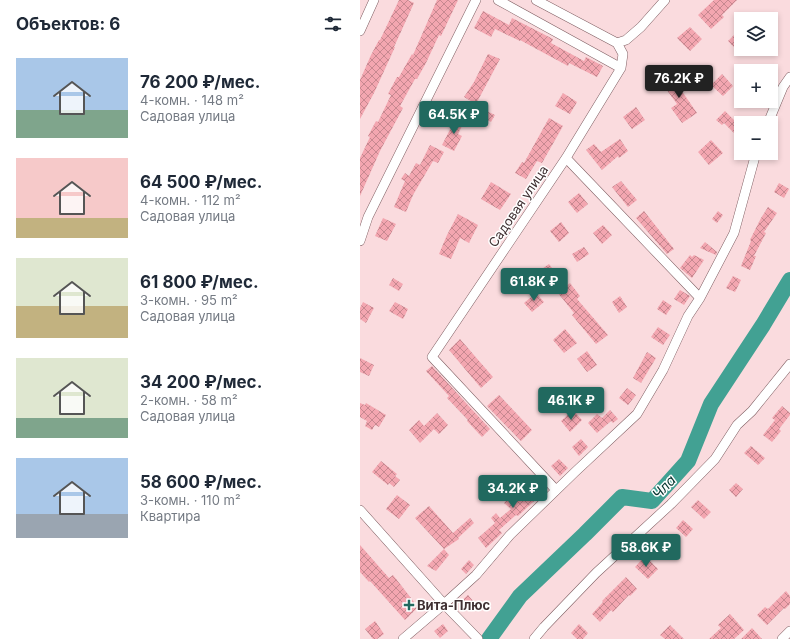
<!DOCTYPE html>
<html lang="ru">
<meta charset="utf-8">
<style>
:root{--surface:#fff;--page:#f2f2f3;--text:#1f2937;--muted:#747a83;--accent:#21695f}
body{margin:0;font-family:Inter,sans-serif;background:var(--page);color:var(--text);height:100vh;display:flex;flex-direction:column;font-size:15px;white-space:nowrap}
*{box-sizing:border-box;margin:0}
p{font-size:13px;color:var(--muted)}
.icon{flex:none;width:22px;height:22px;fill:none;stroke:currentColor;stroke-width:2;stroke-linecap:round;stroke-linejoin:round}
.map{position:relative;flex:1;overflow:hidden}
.sheet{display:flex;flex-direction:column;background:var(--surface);width:360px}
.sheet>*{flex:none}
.fabs{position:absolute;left:374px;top:12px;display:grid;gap:8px}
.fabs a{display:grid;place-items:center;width:44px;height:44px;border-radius:0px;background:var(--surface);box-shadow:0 2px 6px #0003;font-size:20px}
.price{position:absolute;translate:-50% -34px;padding:0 9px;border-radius:4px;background:var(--accent);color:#fff;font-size:13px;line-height:26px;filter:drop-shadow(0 1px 2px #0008)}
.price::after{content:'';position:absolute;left:50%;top:24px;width:12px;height:9px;margin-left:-6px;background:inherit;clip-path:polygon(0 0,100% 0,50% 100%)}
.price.current{background:#222;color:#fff}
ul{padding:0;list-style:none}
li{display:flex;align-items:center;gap:12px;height:100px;padding:0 16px}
li span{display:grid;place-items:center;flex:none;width:112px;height:80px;border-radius:0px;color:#555}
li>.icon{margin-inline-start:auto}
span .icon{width:48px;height:48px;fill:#fffc;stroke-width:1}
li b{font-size:17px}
h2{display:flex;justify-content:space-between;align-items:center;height:48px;padding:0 16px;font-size:17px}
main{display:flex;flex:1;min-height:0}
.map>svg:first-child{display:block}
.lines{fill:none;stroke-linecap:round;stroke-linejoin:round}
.river{stroke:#42a193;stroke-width:16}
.building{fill:url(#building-cross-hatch)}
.minor-casing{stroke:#7f5e62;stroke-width:10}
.minor{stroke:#fff;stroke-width:9}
.poi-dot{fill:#21695f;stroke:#fff;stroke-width:1.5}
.labels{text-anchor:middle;stroke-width:3;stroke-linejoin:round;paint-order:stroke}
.street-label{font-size:13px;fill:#3f3032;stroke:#fff}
.poi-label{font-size:13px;font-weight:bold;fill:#3f3032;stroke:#fff;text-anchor:start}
.water-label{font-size:14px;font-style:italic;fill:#05342e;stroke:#fff}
</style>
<main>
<section class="sheet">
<h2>Объектов: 6<svg class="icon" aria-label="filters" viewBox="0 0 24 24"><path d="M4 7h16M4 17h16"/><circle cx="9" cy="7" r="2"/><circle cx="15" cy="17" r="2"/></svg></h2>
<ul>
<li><span style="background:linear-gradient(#a9c7e8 65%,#7fa58c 0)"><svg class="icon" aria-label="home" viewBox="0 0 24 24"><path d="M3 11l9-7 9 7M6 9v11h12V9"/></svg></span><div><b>76 200 ₽/мес.</b><p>4-комн. · 148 m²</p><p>Садовая улица</p></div></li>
<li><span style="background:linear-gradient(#f6c9c9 75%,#c2b280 0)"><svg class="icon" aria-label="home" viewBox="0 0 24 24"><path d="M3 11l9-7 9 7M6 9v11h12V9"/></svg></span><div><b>64 500 ₽/мес.</b><p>4-комн. · 112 m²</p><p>Садовая улица</p></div></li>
<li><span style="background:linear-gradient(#dfe7d0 60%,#c2b280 0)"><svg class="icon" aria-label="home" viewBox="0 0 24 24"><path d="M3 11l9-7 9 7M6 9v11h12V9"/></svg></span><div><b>61 800 ₽/мес.</b><p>3-комн. · 95 m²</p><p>Садовая улица</p></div></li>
<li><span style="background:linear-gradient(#dfe7d0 75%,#7fa58c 0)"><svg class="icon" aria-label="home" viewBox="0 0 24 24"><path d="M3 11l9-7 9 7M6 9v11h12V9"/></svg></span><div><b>34 200 ₽/мес.</b><p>2-комн. · 58 m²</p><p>Садовая улица</p></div></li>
<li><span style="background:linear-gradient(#a9c7e8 70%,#9aa5b1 0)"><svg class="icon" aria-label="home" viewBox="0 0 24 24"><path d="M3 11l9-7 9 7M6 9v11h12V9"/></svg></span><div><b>58 600 ₽/мес.</b><p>3-комн. · 110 m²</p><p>Квартира</p></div></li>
</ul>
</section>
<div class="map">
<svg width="430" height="639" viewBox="0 0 430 639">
<defs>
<pattern id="building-cross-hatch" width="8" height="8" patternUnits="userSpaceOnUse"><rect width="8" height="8" fill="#f3a6b0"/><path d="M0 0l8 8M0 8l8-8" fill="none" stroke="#c68890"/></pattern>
</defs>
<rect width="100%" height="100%" fill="#fadbde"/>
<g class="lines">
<path class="river" d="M 129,639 L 160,596 L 225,534 L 262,497 L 292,501 L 328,461 L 351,404 L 403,325 L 430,280"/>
</g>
<path class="building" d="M 39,0 L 48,0 L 54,3 L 34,47 L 35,47 L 14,93 L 0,119 L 0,80 L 11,55 L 19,40 L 20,40 Z
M 77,0 L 98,0 L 81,36 L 79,35 L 66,63 L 57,79 L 55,79 L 40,106 L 43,108 L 20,151 L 0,196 L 0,158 L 10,137 L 8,136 L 16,121 L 18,122 L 31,95 L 28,94 L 37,77 L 39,77 L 52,54 L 53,55 Z
M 354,0 L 377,0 L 362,15 L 364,17 L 351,29 L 338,15 Z
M 123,11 L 149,25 L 152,18 L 193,39 L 191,43 L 224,61 L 226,57 L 243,66 L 237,77 L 209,63 L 208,66 L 160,40 L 160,41 L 135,29 L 131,37 L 114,28 Z
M 330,27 L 342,39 L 330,51 L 317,38 Z
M 375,34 L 381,40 L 381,54 L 368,41 Z
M 128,54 L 140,59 L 116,104 L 104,97 L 114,82 Z
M 312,73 L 321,86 L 319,87 L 337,113 L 322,123 L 311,108 L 317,104 L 301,82 Z
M 362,74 L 373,86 L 363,96 L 351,85 Z
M 203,93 L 217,102 L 210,114 L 195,106 Z
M 114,105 L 135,115 L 131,122 L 126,119 L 124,123 L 109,115 Z
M 276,107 L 285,120 L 272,129 L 263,117 Z
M 365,111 L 380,126 L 374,133 L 364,123 L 362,125 L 356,120 Z
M 97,116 L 105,120 L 98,134 L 102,136 L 94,151 L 82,145 Z
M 189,118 L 203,126 L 182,163 L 177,161 L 166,179 L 155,173 L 162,162 L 164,163 Z
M 260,139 L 268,151 L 259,158 L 258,156 L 242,170 L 226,150 L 234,144 L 241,152 Z
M 351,140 L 363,153 L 349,165 L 338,152 Z
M 70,145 L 84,152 L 78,163 L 73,161 L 53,195 L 46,212 L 34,207 L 45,181 L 41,179 L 45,173 L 49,176 L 56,163 L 60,165 Z
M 261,181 L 277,200 L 268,207 L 252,187 Z
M 131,182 L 151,194 L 140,210 L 121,199 Z
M 419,183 L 429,189 L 424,198 L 414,192 Z
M 219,193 L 228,204 L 217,213 L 208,202 Z
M 408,207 L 417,213 L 404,232 L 406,233 L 394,256 L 396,256 L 390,270 L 381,266 L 391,241 L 390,240 L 401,218 Z
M 284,211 L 314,249 L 307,254 L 276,218 Z
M 358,211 L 363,215 L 357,223 L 352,219 Z
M 98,214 L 118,225 L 109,243 L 100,238 L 91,259 L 79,254 L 87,235 Z
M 23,218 L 36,224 L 27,241 L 15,236 Z
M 201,222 L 209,233 L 199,242 L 190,231 Z
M 243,225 L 252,235 L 242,244 L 233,233 Z
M 345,242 L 357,252 L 356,255 L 340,248 Z
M 224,247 L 229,254 L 217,262 L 212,254 Z
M 330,255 L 332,257 L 334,255 L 344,260 L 332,278 L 320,268 Z
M 189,264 L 198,276 L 188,284 L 179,271 Z
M 155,269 L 164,279 L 152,290 L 142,280 Z
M 373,276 L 381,280 L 375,292 L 366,288 Z
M 33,278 L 43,284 L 39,291 L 29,285 Z
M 210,283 L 220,296 L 217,299 L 248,335 L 236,344 L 212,315 L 214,313 L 198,293 Z
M 320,290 L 330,296 L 324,305 L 314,299 Z
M 176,293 L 184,302 L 172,312 L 164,303 Z
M 260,296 L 267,307 L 259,313 L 252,302 Z
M 303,300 L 312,306 L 306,315 L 297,309 Z
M 3,302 L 14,308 L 6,323 L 0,319 L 0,308 Z
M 35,302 L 48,309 L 43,319 L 29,311 Z
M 298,327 L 310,335 L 303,345 L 291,337 Z
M 205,329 L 217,343 L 204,353 L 193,340 Z
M 100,339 L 133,377 L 121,388 L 89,350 Z
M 227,351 L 237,365 L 227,372 L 217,359 Z
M 287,352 L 296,358 L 281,383 L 273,378 Z
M 0,358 L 14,365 L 9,376 L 0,372 Z
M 72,366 L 130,429 L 122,437 L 107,421 L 108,420 L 87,398 L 89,396 L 66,371 Z
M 267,388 L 276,395 L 268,405 L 259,398 Z
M 139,395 L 172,430 L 161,441 L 127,406 Z
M 0,403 L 5,405 L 6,403 L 26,415 L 19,427 L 15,425 L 12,430 L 5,426 L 7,421 L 0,417 Z
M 422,406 L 430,413 L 430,415 L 419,429 L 421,431 L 412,442 L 403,435 L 415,420 L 412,418 Z
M 213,410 L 222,420 L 210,432 L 201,421 Z
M 250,410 L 258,419 L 253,423 L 251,421 L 237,433 L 228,423 L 237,414 L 242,418 Z
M 77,413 L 88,425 L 79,434 L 74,429 L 60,443 L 49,430 L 59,420 L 64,426 Z
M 221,439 L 228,447 L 219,456 L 212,447 Z
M 391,446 L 405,458 L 398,465 L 384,453 Z
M 199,459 L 208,468 L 200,476 L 191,466 Z
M 21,461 L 37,474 L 35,476 L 40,480 L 34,487 L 29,483 L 28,485 L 12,472 Z
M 175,478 L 186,490 L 158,516 L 156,515 L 139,530 L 142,533 L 126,548 L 118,538 L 135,523 L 131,518 L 136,513 L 140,518 L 151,509 L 144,503 L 152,494 L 151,493 L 159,485 L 163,489 Z
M 376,483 L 383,489 L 376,497 L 369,490 Z
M 37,495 L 50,505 L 39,519 L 26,509 Z
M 338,500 L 351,512 L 344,519 L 331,507 Z
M 69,506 L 93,533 L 110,518 L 114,523 L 98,538 L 99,539 L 84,549 L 55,518 Z
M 323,520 L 333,529 L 326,537 L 316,528 Z
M 304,539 L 315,550 L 306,559 L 296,548 Z
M 0,545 L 29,578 L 33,575 L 58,607 L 45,620 L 10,581 L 9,582 L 0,572 Z
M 84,549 L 89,555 L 76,571 L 67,566 Z
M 285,556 L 298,569 L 288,579 L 275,567 Z
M 109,560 L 114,565 L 106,574 L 101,569 Z
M 266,577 L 277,589 L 270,596 L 269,595 L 253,612 L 251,610 L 240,622 L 232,614 L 243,602 L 242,601 Z
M 426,591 L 430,596 L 430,604 L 425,609 L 424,608 L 407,625 L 397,615 L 405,607 L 408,609 Z
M 108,595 L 114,602 L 105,609 L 100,602 Z
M 370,614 L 384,630 L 374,639 L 349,639 L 361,628 L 358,625 Z
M 15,621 L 24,634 L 17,639 L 13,639 L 5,629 Z
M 83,624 L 88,631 L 80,638 L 74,631 Z
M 219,624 L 228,633 L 223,639 L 217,639 L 211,633 Z
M 310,625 L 324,639 L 305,639 L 300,635 Z
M 392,628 L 402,639 L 381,639 Z"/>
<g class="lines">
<defs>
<path id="minor" d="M 138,0 L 261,68
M 176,0 L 257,43 L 263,54 L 261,68 L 206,158 L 72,357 L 196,490
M 0,31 L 14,0
M 257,43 L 266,40 L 281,27 L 305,0
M 408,123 L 423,87 L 430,77
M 206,158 L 340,298
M 0,241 L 8,217 L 116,0
M 0,510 L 84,604 L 118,639
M 43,639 L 84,604 L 116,575 L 150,535 L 215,472 L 277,414 L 303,370 L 328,316 L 340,298 L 374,233 L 396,153
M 174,639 L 184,627 L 236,573 L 311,504 L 355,459 L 377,425 L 392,411 L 430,364
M 422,639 L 430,631"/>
</defs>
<use href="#minor" class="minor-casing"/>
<use href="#minor" class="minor"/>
</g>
<path class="poi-dot" d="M47 599h4v4h4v4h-4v4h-4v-4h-4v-4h4z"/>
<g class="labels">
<g class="street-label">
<text transform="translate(158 206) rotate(-56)" y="5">Садовая улица</text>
</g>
<g class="poi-label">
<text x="57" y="610">Вита-Плюс</text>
</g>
<g class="water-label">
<text transform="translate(304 487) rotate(-46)" y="5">Чла</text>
</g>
</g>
</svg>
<div class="fabs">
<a><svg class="icon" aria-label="layers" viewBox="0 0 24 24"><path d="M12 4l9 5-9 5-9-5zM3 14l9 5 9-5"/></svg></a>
<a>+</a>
<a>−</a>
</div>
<b class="price current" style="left:319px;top:99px">76.2K ₽</b>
<b class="price" style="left:94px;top:135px">64.5K ₽</b>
<b class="price" style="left:174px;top:302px">61.8K ₽</b>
<b class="price" style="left:211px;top:421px">46.1K ₽</b>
<b class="price" style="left:153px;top:509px">34.2K ₽</b>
<b class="price" style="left:286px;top:568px">58.6K ₽</b>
</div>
</main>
